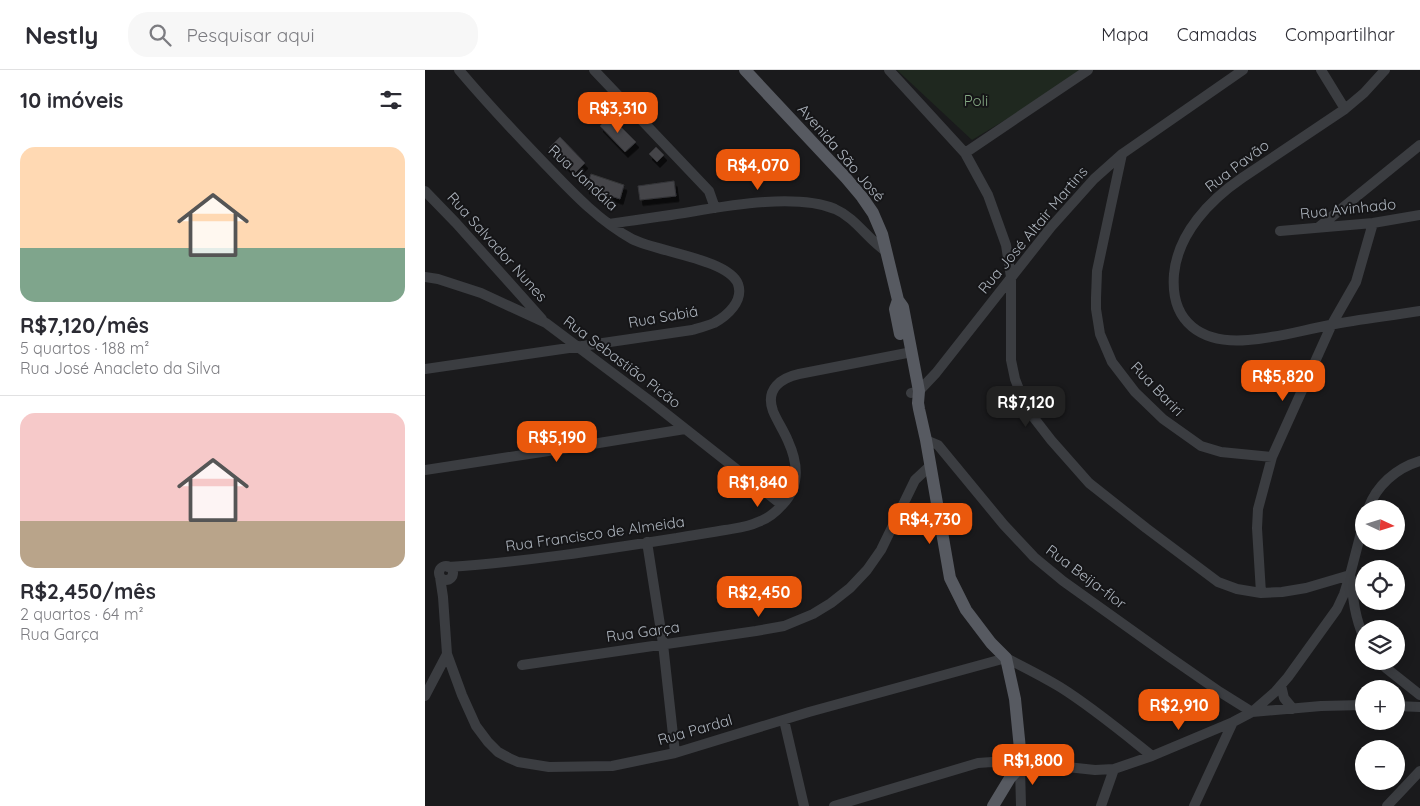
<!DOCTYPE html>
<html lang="pt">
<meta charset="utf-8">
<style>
:root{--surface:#fff;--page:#f7f7f7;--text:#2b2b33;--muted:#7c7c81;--line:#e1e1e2;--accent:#ea580c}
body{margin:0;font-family:Quicksand,sans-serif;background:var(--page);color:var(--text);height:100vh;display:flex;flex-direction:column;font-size:19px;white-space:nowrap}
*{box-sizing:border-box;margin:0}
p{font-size:16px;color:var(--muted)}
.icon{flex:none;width:28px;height:28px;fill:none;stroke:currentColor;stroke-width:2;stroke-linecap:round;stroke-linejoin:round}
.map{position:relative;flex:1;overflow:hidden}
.details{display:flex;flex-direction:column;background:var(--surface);width:425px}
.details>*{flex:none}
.needle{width:32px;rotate:94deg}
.buttons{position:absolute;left:930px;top:430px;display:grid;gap:10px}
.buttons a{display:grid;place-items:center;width:50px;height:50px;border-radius:50%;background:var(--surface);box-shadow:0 2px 12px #0003;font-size:25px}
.price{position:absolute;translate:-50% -42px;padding:0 11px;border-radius:10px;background:var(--accent);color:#fff;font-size:16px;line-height:32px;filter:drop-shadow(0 1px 2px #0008)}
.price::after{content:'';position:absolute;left:50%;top:30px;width:15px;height:11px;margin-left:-8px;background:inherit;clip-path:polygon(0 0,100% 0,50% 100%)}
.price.active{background:#222;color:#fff}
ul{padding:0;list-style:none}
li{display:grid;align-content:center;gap:10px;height:265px;padding:0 20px}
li+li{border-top:1px solid var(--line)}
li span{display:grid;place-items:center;height:155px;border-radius:15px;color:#555}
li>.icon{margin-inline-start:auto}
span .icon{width:90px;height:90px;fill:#fffc;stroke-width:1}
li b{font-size:21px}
h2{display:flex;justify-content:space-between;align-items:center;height:60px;padding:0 20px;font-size:21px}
header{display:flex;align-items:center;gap:30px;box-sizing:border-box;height:70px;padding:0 25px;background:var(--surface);border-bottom:1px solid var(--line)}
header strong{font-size:24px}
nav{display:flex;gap:28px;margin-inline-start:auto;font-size:18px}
.search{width:350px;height:45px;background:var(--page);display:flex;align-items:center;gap:12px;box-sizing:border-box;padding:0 18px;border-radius:20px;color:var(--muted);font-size:19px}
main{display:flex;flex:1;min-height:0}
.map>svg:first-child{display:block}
.green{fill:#1f281f}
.building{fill:#444549;stroke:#343438;filter:url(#shadow)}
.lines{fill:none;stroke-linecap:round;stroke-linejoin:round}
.minor{stroke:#3b3d41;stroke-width:10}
.major{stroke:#575a61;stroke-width:12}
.labels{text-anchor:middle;stroke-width:4;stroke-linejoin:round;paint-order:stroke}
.park-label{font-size:15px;fill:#85a883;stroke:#151517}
.street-label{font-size:15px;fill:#acb3bc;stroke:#151517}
</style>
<header>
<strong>Nestly</strong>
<div class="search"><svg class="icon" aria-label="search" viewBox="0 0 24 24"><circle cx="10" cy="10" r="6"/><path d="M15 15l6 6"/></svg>Pesquisar aqui</div>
<nav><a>Mapa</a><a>Camadas</a><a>Compartilhar</a></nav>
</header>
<main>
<section class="details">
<h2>10 imóveis<svg class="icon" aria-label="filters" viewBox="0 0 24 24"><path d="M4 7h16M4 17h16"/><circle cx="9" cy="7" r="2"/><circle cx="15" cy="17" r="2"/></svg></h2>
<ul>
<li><span style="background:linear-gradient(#ffd9b3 65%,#7fa58c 0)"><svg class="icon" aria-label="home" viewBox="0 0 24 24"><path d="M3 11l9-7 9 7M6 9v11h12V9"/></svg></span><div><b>R$7,120/mês</b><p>5 quartos · 188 m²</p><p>Rua José Anacleto da Silva</p></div></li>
<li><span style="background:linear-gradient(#f6c9c9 70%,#b9a48a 0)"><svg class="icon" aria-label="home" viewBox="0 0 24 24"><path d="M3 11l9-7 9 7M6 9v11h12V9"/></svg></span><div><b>R$2,450/mês</b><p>2 quartos · 64 m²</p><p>Rua Garça</p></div></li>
</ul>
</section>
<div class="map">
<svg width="995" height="736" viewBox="0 0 995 736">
<defs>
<filter id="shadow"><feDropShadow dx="3" dy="5.5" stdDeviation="0" flood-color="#0009"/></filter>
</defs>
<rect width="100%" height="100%" fill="#1a1a1c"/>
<path class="green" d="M 472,0 L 663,0 L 547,70 Z"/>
<path class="building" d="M 185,46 L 211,72 L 200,82 L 175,56 Z
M 135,67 L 160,93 L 149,104 L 124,78 Z
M 231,77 L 239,85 L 232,92 L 224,84 Z
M 166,104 L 199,115 L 195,129 L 161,118 Z
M 249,111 L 251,126 L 215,130 L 213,116 Z"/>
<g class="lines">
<path class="minor" d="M 169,0 L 284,121 L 290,138
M 464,0 L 540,83 L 563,125 L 581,175 L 586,207 L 586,290 L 590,309 L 597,327 L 609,348 L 626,370 L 664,413 L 721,458 L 793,512 L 812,519 L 836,523 L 857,522 L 881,518 L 925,505
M 896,0 L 920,39
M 960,0 L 939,23 L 920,39 L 817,108 C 785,130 753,163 749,204 C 745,253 777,274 823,270 C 851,268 878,260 905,255 C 935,249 965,246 995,241
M 540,83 L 663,0
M 697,84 L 672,201 L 671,228 L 671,239 L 675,264 L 687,292 L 710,322 L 738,349 L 776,376 L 796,382 L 847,387
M 0,121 L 31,153 L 117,249
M 184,154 C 209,150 234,147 259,143 C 301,136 370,123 410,139 C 431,148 443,170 462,182
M 894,157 L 995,75
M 855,161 L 948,153 L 995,145
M 0,207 L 13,209 L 56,223 L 121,253 L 225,331 L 357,435
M 0,299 L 267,260 C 274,258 282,256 289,253 C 302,246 319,231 313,214 C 303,189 232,182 207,169 C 174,151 147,122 121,95 C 91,64 62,33 34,0
M 486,323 L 494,321 L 511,303 L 626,157 L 669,109 L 697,84 L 818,0
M 501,370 L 513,375 L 579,455 L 609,487 L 638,511 L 743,586 L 795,622 L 827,642
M 0,400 L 143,378 L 260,359
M 943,439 C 951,416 971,398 995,391
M 222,472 L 238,574 L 250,683
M14 503a7 7 0 1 1 14 0a7 7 0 1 1-14 0Z
M 23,497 C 99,492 176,480 252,468 C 268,465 284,463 300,460 C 311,458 323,457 333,452 C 342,449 352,441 358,434 C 375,416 373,393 363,371 C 359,361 352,351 348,341 C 340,319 356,308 374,304 L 487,282
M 926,508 C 928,529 930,548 939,568
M 836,523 L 832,458 L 833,439 L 847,387 L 907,254 L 931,212 L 948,153
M 22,584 L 37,625 L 51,656 L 63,672 L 73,682 L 84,688 L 93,692 L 124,697 L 187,696 L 250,683 L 384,642 L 581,588 C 599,597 617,606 635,617 C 667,637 697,662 727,686
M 954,591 L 961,598 L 995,625
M 97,595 L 331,561 L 359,556 L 388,544 L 406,533 L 425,518 L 442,500 L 456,480 L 490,410 L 505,396
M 856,615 L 859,628 L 868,639
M 0,626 L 22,584 L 18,527 L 15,507
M 971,636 L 995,637
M 827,642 L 896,636 L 939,635
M 359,650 L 379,736
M 595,697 L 596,736
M 409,736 L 553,693 L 567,692 L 577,693 L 595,697 L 610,695 L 633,696 L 670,700 L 689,699 L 727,686 L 808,652 L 827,642 L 850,622 L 863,607 L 912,539 L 919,524 L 925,505 L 939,451
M 676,736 L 689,699
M 769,736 L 808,652
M 962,736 L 995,701"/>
<path class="major" d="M 320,0 L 421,108 L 437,127 L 448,143 L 457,164 L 473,230 L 478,237 L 494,321 L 493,333 L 494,339 L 501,370 L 525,508 L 541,540 L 566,573 L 581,588 L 590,629 L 595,679 L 595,697 L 585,708 L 568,736
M 473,230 L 470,239 L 475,264"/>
</g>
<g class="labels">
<g class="park-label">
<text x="551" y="36">Poli</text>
</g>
<g class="street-label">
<text transform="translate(416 83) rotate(49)" y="5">Avenida São José</text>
<text transform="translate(812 96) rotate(-37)" y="5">Rua Pavão</text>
<text transform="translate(158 108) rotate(43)" y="5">Rua Jandáia</text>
<text transform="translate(923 139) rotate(-6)" y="5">Rua Avinhado</text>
<text transform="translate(608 160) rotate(-50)" y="5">Rua José Altair Martins</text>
<text transform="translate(72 177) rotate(48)" y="5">Rua Salvador Nunes</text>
<text transform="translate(238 247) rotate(-10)" y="5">Rua Sabiá</text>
<text transform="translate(197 292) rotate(37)" y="5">Rua Sebastião Picão</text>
<text transform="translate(732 319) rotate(46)" y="5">Rua Bariri</text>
<text transform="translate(170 464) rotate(-8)" y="5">Rua Francisco de Almeida</text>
<text transform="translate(661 507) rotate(37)" y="5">Rua Beija-flor</text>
<text transform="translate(218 562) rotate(-8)" y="5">Rua Garça</text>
<text transform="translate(270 660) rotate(-16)" y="5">Rua Pardal</text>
</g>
</g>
</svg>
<div class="buttons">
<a><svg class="needle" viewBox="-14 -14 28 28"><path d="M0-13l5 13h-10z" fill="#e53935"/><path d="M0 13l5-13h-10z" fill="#7c7c81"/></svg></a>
<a><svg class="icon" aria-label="locate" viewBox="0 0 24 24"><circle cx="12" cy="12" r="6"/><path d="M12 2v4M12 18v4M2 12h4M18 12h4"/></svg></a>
<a><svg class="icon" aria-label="layers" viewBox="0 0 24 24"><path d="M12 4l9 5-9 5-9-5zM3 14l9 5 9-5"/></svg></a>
<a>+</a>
<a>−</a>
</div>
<b class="price" style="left:193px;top:64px">R$3,310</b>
<b class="price" style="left:333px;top:121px">R$4,070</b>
<b class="price" style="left:858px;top:332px">R$5,820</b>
<b class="price active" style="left:601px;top:358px">R$7,120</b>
<b class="price" style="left:132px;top:393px">R$5,190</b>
<b class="price" style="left:333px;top:438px">R$1,840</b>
<b class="price" style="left:505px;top:475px">R$4,730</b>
<b class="price" style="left:334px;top:548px">R$2,450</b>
<b class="price" style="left:754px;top:661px">R$2,910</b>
<b class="price" style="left:608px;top:716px">R$1,800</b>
</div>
</main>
